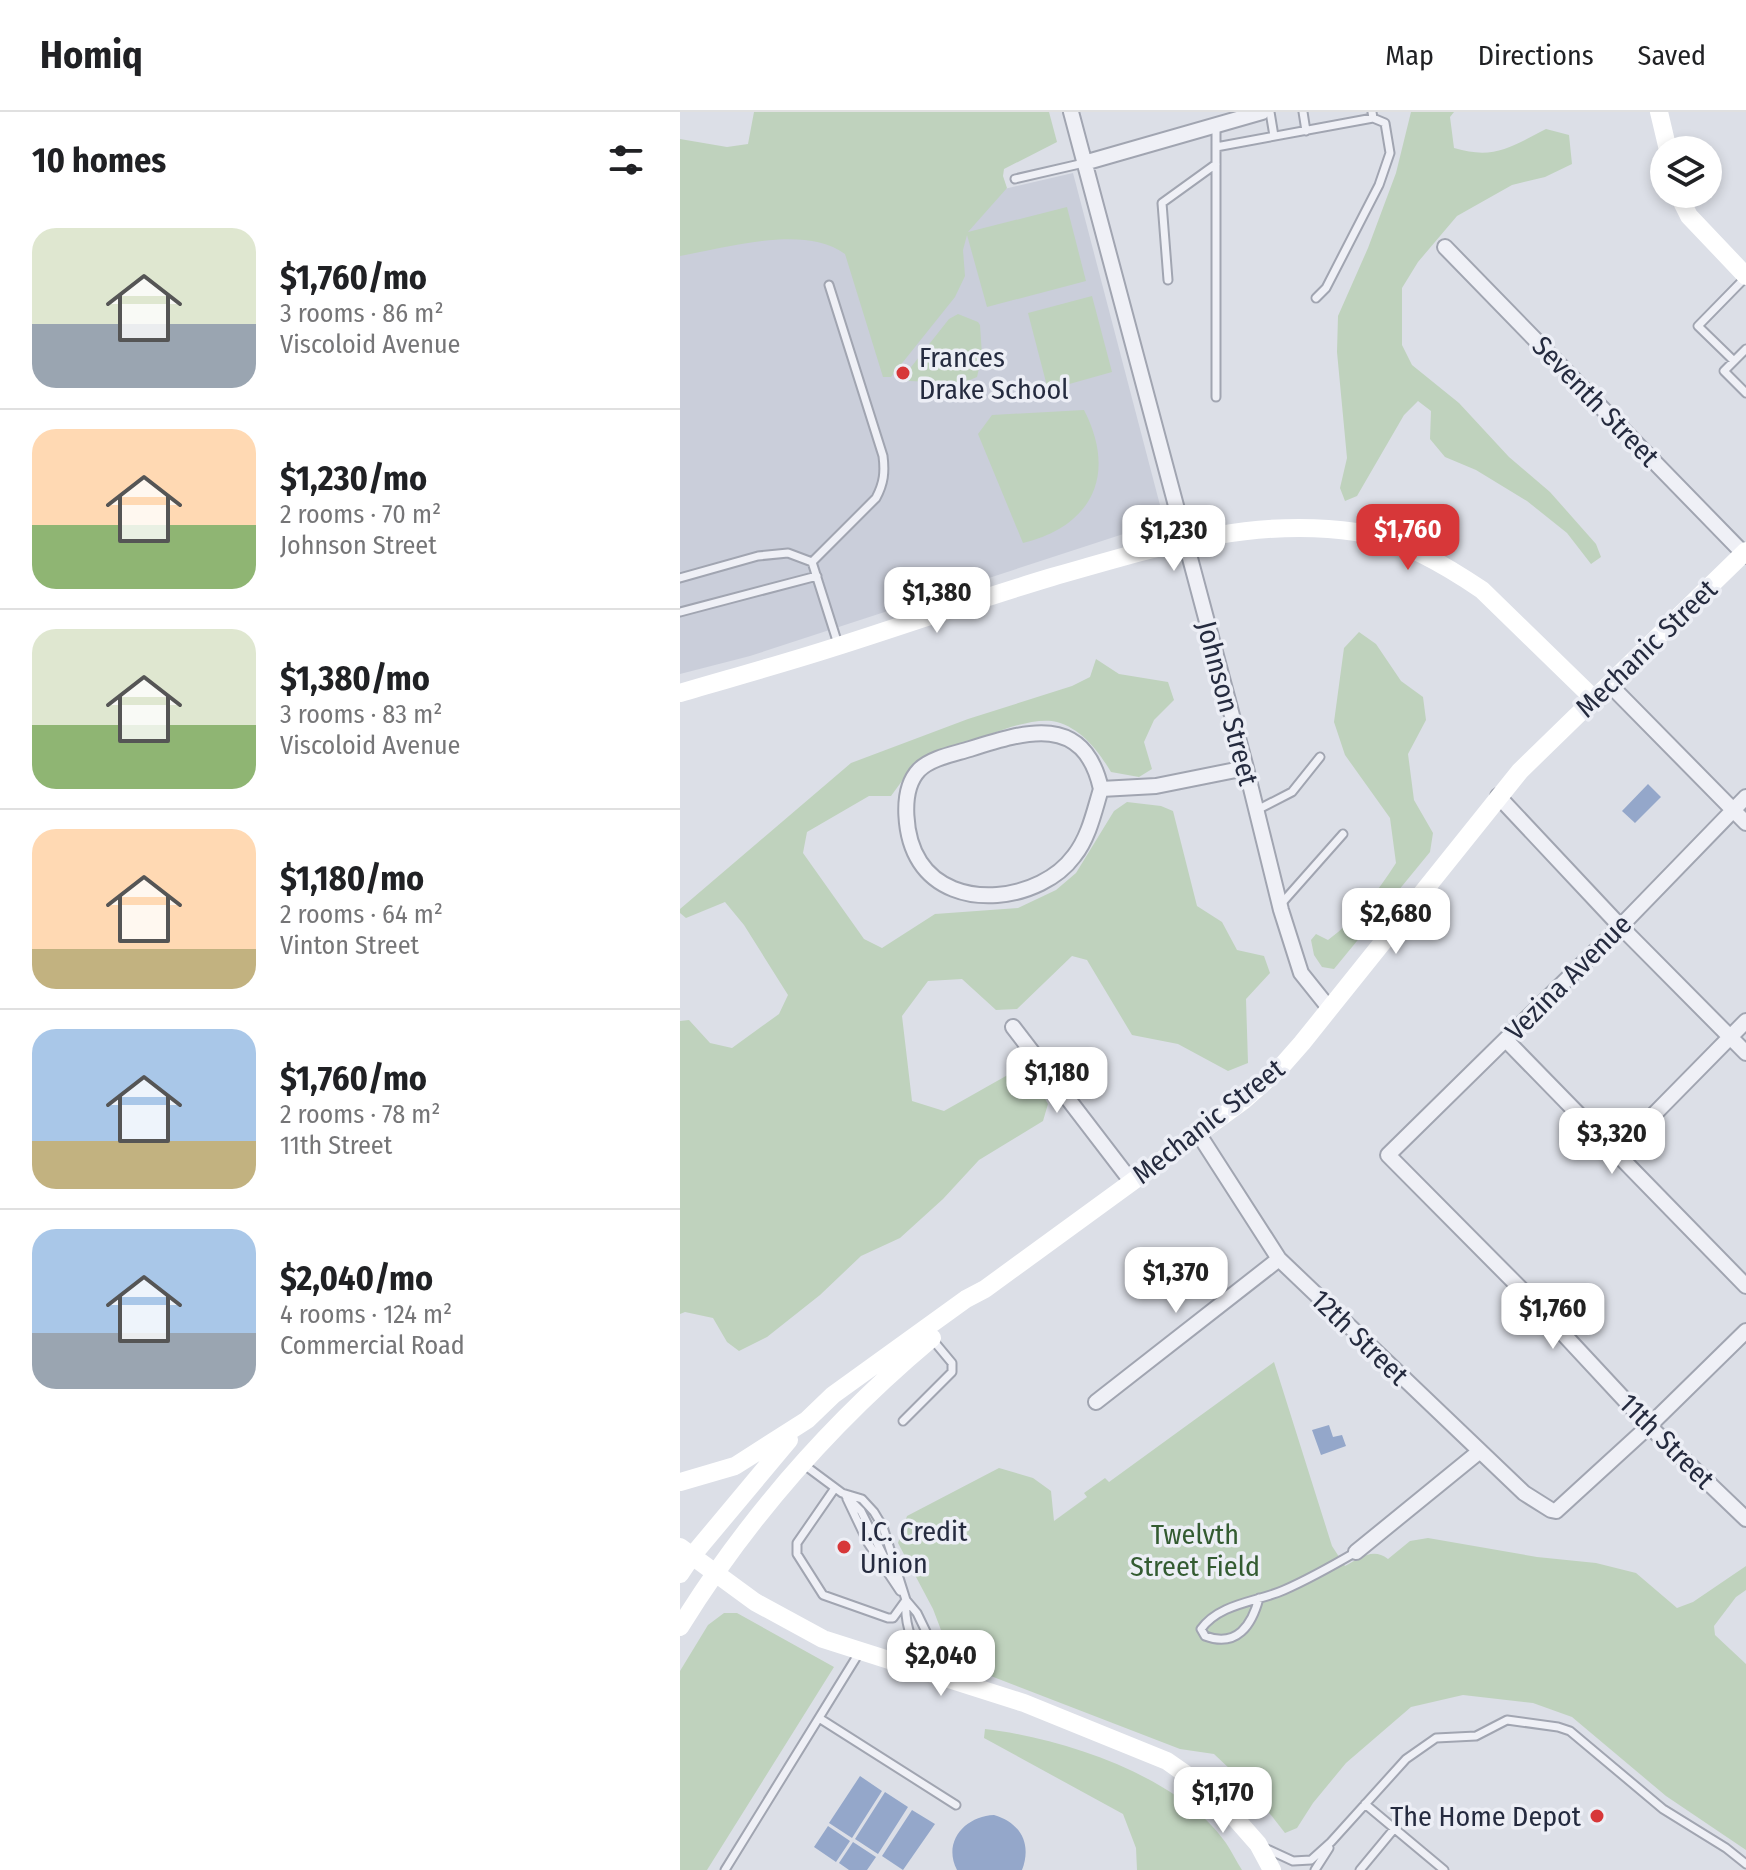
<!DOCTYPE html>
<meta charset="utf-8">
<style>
:root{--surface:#fff;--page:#f6f6f6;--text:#202124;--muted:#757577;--line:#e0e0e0;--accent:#d73739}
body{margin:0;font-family:"Fira Sans Condensed",sans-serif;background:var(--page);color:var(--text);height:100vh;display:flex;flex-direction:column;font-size:30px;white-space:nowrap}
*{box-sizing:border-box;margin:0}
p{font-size:26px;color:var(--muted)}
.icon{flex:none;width:44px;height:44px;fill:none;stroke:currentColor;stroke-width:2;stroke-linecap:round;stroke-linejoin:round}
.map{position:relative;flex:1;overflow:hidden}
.details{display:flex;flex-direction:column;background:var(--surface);width:680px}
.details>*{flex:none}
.fabs{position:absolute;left:970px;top:24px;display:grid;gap:16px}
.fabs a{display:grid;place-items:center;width:72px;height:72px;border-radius:50%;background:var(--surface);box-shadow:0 4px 12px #0003;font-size:40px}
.price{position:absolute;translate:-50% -68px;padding:0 18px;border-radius:16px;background:#fff;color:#222;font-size:26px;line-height:52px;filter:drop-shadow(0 2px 4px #0008)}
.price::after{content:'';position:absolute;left:50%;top:48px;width:24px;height:18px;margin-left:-12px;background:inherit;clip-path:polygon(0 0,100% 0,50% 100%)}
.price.selected{background:var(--accent);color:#fff}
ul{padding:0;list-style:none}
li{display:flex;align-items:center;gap:24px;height:200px;padding:0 32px}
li+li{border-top:2px solid var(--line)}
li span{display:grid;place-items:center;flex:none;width:224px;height:160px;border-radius:24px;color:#555}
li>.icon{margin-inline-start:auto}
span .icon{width:96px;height:96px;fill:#fffc;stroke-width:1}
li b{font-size:34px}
h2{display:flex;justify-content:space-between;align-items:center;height:96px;padding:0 32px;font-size:34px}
header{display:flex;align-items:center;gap:48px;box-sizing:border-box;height:112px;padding:0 40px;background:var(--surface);border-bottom:2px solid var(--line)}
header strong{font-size:38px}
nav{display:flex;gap:44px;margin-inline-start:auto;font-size:28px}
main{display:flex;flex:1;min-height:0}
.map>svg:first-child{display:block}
.built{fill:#caceda}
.green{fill:#bfd2bd}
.water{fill:#94a7ca}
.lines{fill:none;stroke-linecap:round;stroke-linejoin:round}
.lane-casing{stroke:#a1a5b1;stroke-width:11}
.street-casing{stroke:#a1a5b1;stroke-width:18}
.lane{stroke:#eff0f6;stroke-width:7}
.street{stroke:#eff0f6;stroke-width:14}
.secondary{stroke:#fff;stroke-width:18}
.poi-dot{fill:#d73739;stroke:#eceef5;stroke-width:3}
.labels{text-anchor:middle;stroke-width:7;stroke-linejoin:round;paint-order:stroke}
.poi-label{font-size:28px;fill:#252b3f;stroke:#eceef5;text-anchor:start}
.street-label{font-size:28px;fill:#252b3f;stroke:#eceef5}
.park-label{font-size:28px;fill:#335b31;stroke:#eceef5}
</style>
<header>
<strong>Homiq</strong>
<nav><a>Map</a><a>Directions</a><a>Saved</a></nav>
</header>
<main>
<section class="details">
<h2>10 homes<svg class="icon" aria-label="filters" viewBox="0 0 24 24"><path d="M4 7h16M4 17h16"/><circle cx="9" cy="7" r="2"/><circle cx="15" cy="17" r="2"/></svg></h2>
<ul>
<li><span style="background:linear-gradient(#dfe7d0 60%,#9aa5b1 0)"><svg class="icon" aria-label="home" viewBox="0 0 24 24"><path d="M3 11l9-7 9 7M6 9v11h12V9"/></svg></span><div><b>$1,760/mo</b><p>3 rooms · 86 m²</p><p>Viscoloid Avenue</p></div></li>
<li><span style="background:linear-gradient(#ffd9b3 60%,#8fb573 0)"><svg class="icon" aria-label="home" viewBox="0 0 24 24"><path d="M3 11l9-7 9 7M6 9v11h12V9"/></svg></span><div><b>$1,230/mo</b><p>2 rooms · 70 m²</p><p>Johnson Street</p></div></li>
<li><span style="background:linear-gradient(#dfe7d0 60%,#8fb573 0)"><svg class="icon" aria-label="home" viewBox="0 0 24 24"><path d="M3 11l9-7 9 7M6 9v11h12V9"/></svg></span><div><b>$1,380/mo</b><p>3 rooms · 83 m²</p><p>Viscoloid Avenue</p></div></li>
<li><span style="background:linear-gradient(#ffd9b3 75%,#c2b280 0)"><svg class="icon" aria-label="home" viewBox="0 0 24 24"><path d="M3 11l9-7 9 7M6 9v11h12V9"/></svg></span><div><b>$1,180/mo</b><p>2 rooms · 64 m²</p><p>Vinton Street</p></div></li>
<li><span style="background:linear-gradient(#a9c7e8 70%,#c2b280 0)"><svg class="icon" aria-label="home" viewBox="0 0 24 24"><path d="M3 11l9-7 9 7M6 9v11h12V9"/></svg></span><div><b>$1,760/mo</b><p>2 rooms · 78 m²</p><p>11th Street</p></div></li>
<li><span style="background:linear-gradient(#a9c7e8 65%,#9aa5b1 0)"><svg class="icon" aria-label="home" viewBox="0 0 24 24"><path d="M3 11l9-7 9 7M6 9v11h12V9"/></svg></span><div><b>$2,040/mo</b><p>4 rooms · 124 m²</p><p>Commercial Road</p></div></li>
</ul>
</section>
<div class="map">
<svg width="1066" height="1758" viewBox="0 0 1066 1758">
<rect width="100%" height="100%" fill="#dcdfe7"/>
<path class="built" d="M 0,56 L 114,126 L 393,61 L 481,397 L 480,408 L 474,412 L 70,544 L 0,562 Z"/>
<path class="green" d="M 74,0 L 369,0 L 377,30 L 324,57 L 323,64 L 327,76 L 288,120 L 387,95 L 406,169 L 307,195 L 287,123 L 283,138 L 285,164 L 275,185 L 211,265 L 203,265 L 165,142 C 124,112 47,136 0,144 L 0,27 L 47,35 L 68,32 Z
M 731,0 L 774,0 L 770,5 L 774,36 C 814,48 831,35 866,17 L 889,23 L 892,52 L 865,65 L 832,73 L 777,104 L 738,150 L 722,176 L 722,233 L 732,253 L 779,291 L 829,345 L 870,380 L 916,432 L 921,445 L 911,452 L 887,421 L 847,389 L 796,358 L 765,345 L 750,327 L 751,299 L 738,289 L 724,303 L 677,384 L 665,389 L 660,376 L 667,346 L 657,240 L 658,204 L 688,136 L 716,61 Z
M 412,184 L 432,260 L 368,278 L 348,201 Z
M 278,202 L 298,210 L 300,213 L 302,243 L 297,265 L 283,271 L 229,269 L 224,264 L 269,207 Z
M 404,298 C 437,362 413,414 343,431 L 298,322 L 312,303 Z
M 679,520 L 696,532 L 721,569 L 743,585 L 746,608 L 728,642 L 734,688 L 753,721 L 750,740 L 654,857 L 642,855 L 634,843 L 631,828 L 636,822 L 648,828 C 676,807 697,781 716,751 L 710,706 L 665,643 L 654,610 L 664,536 Z
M 416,547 L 439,562 L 488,570 L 494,588 L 474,608 L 464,630 L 472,657 L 459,665 L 431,660 C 419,640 402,617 377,610 C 345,601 273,639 242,652 L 230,658 L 211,684 L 189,684 L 127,720 L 123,741 L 184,827 L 202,836 L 255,802 L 338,796 L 376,778 L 396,761 L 434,699 L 447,690 L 481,694 L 493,699 L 517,794 L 542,810 L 557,838 L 584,844 L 590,861 L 566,887 L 568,951 L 548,959 L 498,932 L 452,923 L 407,848 L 392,844 L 337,897 L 316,898 L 282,867 L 248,869 L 222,904 L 232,989 L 264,999 L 333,960 L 351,962 L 368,992 L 363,1009 L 299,1048 L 263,1087 L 220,1126 L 181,1144 L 140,1183 L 87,1225 L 59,1239 L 47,1230 L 33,1206 L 5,1200 L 0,1202 L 0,909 L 9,908 L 30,931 L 52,936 L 99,902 L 108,883 L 64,813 L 45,790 L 6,806 L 0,801 L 0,797 L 171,651 L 288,607 L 392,574 L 410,565 Z
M 594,1250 L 652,1434 L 665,1454 C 680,1446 693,1435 708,1447 L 730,1429 L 748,1426 L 857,1445 L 916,1451 L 956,1461 L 997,1496 L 1013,1490 L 1066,1454 L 1066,1478 L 1056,1485 L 1034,1514 L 1035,1523 L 1066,1552 L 1066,1738 L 986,1684 L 892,1605 L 853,1591 L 783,1583 L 731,1595 L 666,1651 L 633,1691 L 617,1716 L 605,1721 L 569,1675 L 534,1642 L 500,1637 L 285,1554 L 272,1547 L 253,1497 L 218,1431 L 227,1404 L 319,1356 L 353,1366 L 371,1379 L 374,1409 L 407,1385 L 404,1381 L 425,1366 L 429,1370 Z
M 44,1501 L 57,1501 L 154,1555 L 27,1758 L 0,1758 L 0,1559 L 28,1513 Z
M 305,1617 C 383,1626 499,1664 546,1731 C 552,1740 556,1749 562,1758 L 457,1758 L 456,1736 L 443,1702 L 304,1626 Z"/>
<path class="water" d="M 968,672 L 981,685 L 955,711 L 942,699 Z
M 649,1313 L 653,1325 L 662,1323 L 666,1334 L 641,1343 L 632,1318 Z
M 180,1664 L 202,1679 L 172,1726 L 149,1711 Z
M 205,1680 L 228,1695 L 198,1742 L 175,1727 Z
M 232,1698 L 255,1712 L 223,1758 L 202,1744 Z
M 314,1703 C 341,1711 352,1732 342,1758 L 277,1758 C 262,1729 286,1704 314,1703 Z
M 148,1714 L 170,1729 L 156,1750 L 134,1735 Z
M 173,1730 L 196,1745 L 187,1758 L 169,1758 L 159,1751 Z"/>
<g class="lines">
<defs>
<path id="lane" d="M 590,0 L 594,24
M 623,0 L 626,19
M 536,13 L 536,285
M 536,35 L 693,6 L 692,0
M 335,67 L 404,51
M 488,168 L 482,91 L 536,52
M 636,186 L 646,176 L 699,73 L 710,41 L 705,11 L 693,6
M 1066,237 L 1044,259 L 1066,281
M 1054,249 L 1018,214 L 1066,165
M 132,450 L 196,386 C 204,371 205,360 203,344 L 149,173
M 132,450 L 158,532
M 0,466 L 78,444 L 108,441 L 132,450
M 0,500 L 137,464
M 577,698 L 612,680 L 640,645
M 601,792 L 663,722
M 223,1309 L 272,1260 L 272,1251 L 252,1227
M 123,1352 L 162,1381 L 182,1387 L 194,1400 L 203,1415 L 226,1488 L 237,1501 L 251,1530 L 252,1559
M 155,1376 L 117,1431 L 117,1442 L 143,1483 L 208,1506 L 213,1506 L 226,1488
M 166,1384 L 181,1399 L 214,1465
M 167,1387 L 188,1431 L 220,1479
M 579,1486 C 572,1513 557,1536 525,1524 L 521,1517 C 540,1491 577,1490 604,1478 C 629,1467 652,1454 676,1440
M 226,1490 C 224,1513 234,1538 248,1556
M 139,1606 L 276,1693
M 685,1692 L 764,1758
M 587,1737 L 613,1749 L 631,1748 L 651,1730 L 726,1647 L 756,1626 L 796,1624 L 827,1608 L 878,1615 L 890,1619 L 983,1697 L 1046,1736 L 1066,1752
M 45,1758 L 179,1541
M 635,1758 L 649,1736
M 680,1758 L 714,1717"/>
<path id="street" d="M 391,0 L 566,656 L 601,798 L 621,861 L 649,896
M 404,51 L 582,0
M 765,135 L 1066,444
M 930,573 L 1066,711
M 421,677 C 414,700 409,725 394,744 C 361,789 273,801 240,750 C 225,727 219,679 239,658 C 251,646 274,642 290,637 C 346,619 404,601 421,677 L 476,674 L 566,656
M 818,684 L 940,814 L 1066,941
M 1066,685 L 934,821 L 708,1043 L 849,1185 L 969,1314 L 1066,1407
M 333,915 L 451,1069
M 826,928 L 1066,1174
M 518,1021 L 599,1147 L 844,1381 L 871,1398 L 876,1399 L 969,1314 L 1066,1219
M 936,1041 L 1066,909
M 416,1290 L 599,1147
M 676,1440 L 800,1339"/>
</defs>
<use href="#lane" class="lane-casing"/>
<use href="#street" class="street-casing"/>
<use href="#lane" class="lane"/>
<use href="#street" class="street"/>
<path class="secondary" d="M 979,0 L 988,38
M 998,82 L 1009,104 L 1066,164
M 0,581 C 51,566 102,552 152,536 C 225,513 298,487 372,465 C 472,437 570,404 676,420 C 721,427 765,453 802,478 L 914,587
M 0,1370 L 55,1354 L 127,1308 L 153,1283 L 286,1187 L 305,1177 L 563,989 L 600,956 L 622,931 L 840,659 L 1066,439
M 0,1435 L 75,1490 L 143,1527 L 344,1591 L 487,1649 L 534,1682 L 578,1732 L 592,1758
M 0,1462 L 12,1444 L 109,1328
M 0,1515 C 68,1405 153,1309 252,1226"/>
</g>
<g class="poi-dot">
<circle cx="223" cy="261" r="8"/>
<circle cx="164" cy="1435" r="8"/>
<circle cx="917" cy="1704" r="8"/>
</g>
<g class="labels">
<g class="poi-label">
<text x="239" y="255">Frances<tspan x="239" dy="32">Drake School</tspan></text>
<text x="180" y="1429">I.C. Credit<tspan x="180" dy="32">Union</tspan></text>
<text x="901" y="1714" text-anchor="end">The Home Depot</text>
</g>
<g class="street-label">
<text transform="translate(916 289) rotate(46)" y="10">Seventh Street</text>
<text transform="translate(966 536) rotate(-44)" y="10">Mechanic Street</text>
<text transform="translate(548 591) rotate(75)" y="10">Johnson Street</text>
<text transform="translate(888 865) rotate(-45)" y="10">Vezina Avenue</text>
<text transform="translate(528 1009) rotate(-38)" y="10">Mechanic Street</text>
<text transform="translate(680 1225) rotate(44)" y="10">12th Street</text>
<text transform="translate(987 1329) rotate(45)" y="10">11th Street</text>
</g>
<g class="park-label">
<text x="515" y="1432">Twelvth<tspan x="515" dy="32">Street Field</tspan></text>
</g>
</g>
</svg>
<div class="fabs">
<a><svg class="icon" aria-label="layers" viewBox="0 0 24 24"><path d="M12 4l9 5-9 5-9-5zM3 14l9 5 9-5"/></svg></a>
</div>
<b class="price selected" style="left:728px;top:460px">$1,760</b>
<b class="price" style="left:494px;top:461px">$1,230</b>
<b class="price" style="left:257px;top:523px">$1,380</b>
<b class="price" style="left:716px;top:844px">$2,680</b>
<b class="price" style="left:377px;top:1003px">$1,180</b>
<b class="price" style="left:932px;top:1064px">$3,320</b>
<b class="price" style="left:496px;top:1203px">$1,370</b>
<b class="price" style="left:873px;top:1239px">$1,760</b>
<b class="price" style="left:261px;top:1586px">$2,040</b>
<b class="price" style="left:543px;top:1723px">$1,170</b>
</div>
</main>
